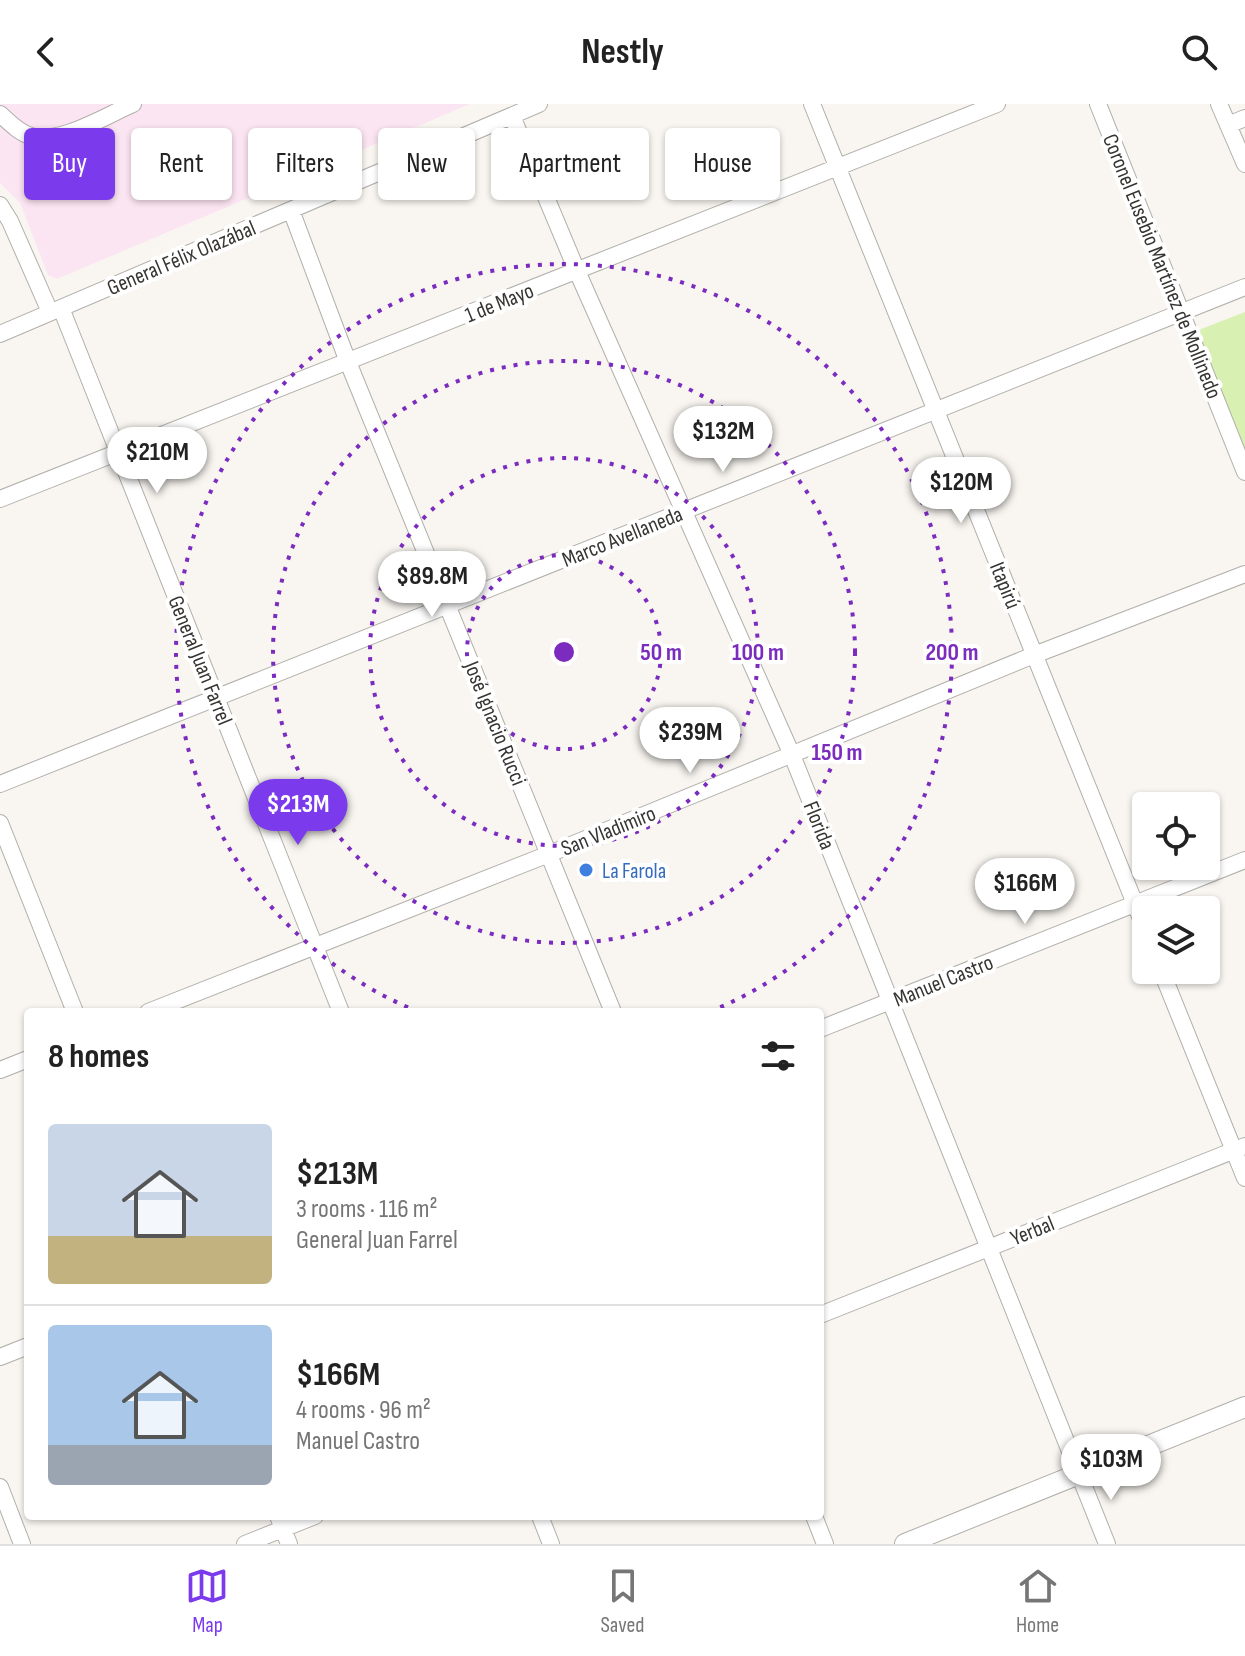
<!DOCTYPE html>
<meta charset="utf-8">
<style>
:root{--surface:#fff;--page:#f6f6f6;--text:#222;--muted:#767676;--line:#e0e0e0;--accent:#7c3aed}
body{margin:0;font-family:"Sofia Sans Condensed",sans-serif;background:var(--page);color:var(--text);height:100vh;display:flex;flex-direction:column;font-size:30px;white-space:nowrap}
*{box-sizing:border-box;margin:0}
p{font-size:26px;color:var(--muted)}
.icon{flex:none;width:44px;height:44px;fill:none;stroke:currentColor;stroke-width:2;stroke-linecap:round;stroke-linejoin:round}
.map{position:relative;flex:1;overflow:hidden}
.sheet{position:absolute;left:24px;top:904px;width:800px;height:512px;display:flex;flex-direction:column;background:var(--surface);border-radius:8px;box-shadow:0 2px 6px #0004}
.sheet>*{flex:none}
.banner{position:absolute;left:24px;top:24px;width:800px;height:72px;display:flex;gap:16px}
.fabs{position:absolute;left:1132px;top:688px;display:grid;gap:16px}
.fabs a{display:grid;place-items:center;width:88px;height:88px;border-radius:8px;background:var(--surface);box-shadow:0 2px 6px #0004;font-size:40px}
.price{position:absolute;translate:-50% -68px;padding:0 18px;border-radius:28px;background:#fff;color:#222;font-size:26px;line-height:52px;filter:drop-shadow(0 2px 4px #0008)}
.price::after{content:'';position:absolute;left:50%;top:48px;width:24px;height:18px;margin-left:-12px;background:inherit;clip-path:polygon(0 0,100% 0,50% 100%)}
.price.current{background:var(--accent);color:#fff}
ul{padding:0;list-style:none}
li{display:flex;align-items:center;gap:24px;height:200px;padding:0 24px}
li+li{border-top:2px solid var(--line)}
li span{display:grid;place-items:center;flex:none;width:224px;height:160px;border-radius:8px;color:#555}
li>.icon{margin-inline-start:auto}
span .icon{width:96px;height:96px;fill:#fffc;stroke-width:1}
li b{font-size:34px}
h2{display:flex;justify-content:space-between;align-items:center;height:96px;padding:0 24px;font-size:34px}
.pill{padding:0 28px;border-radius:8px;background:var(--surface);box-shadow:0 2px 6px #0004;font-size:28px;line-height:72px}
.pill.current{background:var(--accent);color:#fff}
header{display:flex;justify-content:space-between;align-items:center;height:104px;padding:0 24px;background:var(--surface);font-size:36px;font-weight:700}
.menu{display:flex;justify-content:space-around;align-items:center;height:112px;border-top:2px solid var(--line);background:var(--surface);font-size:22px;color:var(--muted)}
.menu a{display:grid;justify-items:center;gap:4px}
.menu .current{color:var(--accent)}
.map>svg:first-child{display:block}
.industrial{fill:#fce5f2}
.green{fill:#d8f0b2}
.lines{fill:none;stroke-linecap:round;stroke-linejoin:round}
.minor-casing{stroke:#b1afaa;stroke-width:18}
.major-casing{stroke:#b1afaa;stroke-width:22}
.minor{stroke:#fff;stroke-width:16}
.major{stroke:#fff;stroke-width:20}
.ring{fill:none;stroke:#7b2cbf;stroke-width:4;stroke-dasharray:4 8}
.shop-dot{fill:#3f7fe0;stroke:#fff;stroke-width:3}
.labels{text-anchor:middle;stroke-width:8;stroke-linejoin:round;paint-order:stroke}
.street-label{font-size:22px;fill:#363533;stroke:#fff}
.shop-label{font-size:22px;fill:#366cbe;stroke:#fff;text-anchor:start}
.centre{fill:#7b2cbf;stroke:#fff;stroke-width:4}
.ring-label{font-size:24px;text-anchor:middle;font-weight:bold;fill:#7b2cbf;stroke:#fff;stroke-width:8;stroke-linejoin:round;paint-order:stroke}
</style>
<header><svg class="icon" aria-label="back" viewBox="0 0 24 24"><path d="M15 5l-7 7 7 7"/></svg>Nestly<svg class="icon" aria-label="search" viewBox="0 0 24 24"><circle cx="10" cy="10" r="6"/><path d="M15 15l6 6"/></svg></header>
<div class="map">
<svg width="1245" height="1440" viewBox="0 0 1245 1440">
<rect width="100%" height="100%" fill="#f9f6f1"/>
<path class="industrial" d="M 0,0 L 470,0 L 57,175 L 48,171 L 20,99 L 0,79 Z"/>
<path class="green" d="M 1245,208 L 1245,351 L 1196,227 Z"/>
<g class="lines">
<defs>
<path id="minor" d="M 812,0 L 1146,827
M 1098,0 L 1245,368
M 1219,0 L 1245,60
M 0,10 C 9,18 19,29 31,32 C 59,41 107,11 133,0
M 512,12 L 577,167 L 792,651 L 1107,1440
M 1228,21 L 1245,14
M 0,101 L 10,117 L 50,208
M 291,106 L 348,258 L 613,908
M 61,204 L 341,908
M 0,230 L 539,0
M 0,395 L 997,0
M 0,680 L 1245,183
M 0,719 L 75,908
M 1161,866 L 1245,1074
M 148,908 L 549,750 L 1034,551 L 1245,470
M 820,925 L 1245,756
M 0,966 L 28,955
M 820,1211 L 1245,1042
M 0,1253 L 28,1242
M 0,1383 L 22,1440
M 278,1412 L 289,1440
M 540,1412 L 551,1440
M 814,1412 L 825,1440
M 245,1440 L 315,1412"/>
<path id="major" d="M 905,1440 L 1245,1303"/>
</defs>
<use href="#minor" class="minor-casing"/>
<use href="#major" class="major-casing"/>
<use href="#minor" class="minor"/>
<use href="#major" class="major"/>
</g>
<g class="ring">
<circle cx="564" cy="548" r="97"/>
<circle cx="564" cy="548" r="194"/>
<circle cx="564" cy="548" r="291"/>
<path d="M419 908A388 388 0 1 1 709 908"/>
</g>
<circle class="shop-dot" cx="586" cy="766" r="8"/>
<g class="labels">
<g class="street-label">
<text transform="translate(181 153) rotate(-23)" y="8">General Félix Olazábal</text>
<text transform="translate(1163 162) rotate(68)" y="8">Coronel Eusebio Martínez de Mollinedo</text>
<text transform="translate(499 198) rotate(-22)" y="8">1 de Mayo</text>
<text transform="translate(622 432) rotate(-22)" y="8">Marco Avellaneda</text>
<text transform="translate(1006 481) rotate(68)" y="8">Itapirú</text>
<text transform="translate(201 556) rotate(68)" y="8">General Juan Farrel</text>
<text transform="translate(496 619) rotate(68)" y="8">José Ignacio Rucci</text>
<text transform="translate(820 721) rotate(68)" y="8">Florida</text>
<text transform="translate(608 726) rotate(-22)" y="8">San Vladimiro</text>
<text transform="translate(943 876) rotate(-22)" y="8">Manuel Castro</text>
<text transform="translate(1032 1126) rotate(-22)" y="8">Yerbal</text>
</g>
<g class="shop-label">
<text x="602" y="774">La Farola</text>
</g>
</g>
<circle cx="564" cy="548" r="12" class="centre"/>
<g class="ring-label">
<text x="661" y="556">50 m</text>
<text x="758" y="556">100 m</text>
<text x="952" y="556">200 m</text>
<text x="837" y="656">150 m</text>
</g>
</svg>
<div class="fabs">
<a><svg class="icon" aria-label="locate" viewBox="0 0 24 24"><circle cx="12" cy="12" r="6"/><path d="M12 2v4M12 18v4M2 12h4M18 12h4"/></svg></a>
<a><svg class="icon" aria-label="layers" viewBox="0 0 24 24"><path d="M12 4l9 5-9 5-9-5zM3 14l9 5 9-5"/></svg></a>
</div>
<b class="price" style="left:723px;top:370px">$132M</b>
<b class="price" style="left:157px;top:391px">$210M</b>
<b class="price" style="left:961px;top:421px">$120M</b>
<b class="price" style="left:432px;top:515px">$89.8M</b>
<b class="price" style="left:690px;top:671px">$239M</b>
<b class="price current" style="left:298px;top:743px">$213M</b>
<b class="price" style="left:1025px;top:822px">$166M</b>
<b class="price" style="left:1111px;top:1398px">$103M</b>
<div class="banner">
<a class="pill current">Buy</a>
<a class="pill">Rent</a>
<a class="pill">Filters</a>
<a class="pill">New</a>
<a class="pill">Apartment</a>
<a class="pill">House</a>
</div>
<section class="sheet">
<h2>8 homes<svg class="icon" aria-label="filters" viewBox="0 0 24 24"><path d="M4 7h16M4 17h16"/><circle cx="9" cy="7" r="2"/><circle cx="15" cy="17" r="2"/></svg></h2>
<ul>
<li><span style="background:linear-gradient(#c9d6e8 70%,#c2b280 0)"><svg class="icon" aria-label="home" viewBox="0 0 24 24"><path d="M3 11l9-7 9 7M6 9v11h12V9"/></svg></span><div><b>$213M</b><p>3 rooms · 116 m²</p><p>General Juan Farrel</p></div></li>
<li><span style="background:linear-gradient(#a9c7e8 75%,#9aa5b1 0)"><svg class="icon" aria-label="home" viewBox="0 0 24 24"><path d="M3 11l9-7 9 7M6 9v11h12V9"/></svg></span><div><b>$166M</b><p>4 rooms · 96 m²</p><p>Manuel Castro</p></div></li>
</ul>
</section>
</div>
<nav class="menu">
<a class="current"><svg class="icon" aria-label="map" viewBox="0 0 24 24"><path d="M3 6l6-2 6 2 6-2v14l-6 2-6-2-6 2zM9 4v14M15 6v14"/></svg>Map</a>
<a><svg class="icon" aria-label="saved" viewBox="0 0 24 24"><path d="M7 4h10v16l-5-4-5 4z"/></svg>Saved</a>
<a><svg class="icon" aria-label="home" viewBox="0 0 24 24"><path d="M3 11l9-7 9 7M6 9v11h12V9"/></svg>Home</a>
</nav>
